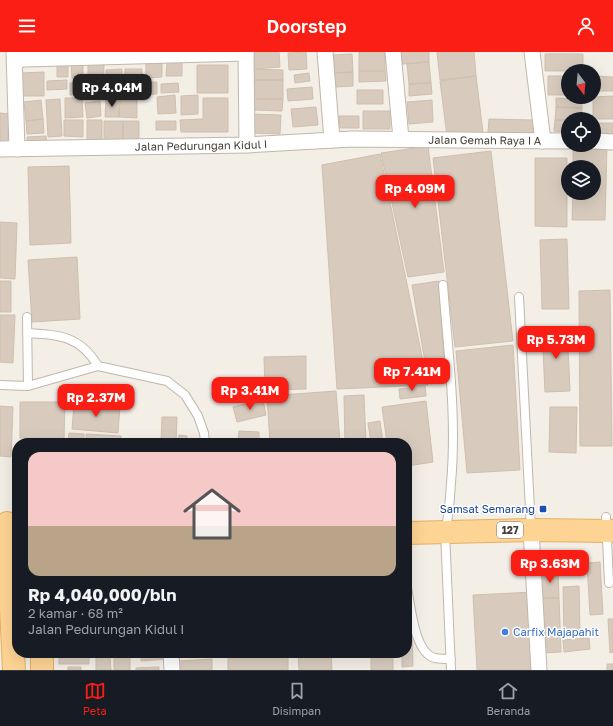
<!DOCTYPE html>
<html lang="id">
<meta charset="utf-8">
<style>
:root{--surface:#171b24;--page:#20242c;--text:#f1f3f6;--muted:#9ea1a6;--line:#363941;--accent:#fa1e15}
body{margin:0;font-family:"Golos Text",sans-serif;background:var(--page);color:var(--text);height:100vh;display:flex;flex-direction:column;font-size:15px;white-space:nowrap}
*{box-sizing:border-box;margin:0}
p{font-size:13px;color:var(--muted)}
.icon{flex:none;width:22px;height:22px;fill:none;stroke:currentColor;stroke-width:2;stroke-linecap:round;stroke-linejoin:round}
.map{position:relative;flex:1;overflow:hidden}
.drawer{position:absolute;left:12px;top:386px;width:400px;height:220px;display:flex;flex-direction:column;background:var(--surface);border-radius:16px;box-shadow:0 4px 16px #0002}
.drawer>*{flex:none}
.needle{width:26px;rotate:164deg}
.fabs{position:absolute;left:561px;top:12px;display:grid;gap:8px}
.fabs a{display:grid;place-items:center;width:40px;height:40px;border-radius:50%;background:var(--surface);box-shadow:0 4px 16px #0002;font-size:20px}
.price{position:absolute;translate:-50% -34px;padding:0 9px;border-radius:8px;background:var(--accent);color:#fff;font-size:13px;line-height:26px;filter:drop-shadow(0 1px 2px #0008)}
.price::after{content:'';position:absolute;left:50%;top:24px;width:12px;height:9px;margin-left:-6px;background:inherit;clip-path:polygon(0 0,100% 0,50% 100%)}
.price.selected{background:#222;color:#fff}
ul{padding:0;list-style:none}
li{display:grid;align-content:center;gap:8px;height:212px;padding:0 16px}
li+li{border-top:1px solid var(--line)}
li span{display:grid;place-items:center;height:124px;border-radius:12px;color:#555}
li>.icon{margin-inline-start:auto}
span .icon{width:72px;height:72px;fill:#fffc;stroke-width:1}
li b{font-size:17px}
header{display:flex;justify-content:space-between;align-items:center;height:52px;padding:0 16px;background:var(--accent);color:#fff;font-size:18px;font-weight:600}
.dock{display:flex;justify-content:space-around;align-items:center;height:56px;border-top:1px solid var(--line);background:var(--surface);font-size:11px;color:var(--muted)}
.dock a{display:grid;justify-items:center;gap:2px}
.dock .selected{color:var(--accent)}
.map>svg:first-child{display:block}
.building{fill:#d8cbbe;stroke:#cfbfae}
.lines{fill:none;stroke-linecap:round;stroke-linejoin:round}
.service-casing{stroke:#c1b7ab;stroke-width:10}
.minor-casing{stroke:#c1b7ab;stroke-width:17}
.primary-casing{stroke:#e4af63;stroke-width:24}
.service{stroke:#fff;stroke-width:8}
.minor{stroke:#fff;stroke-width:15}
.primary{stroke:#fed494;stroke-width:22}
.transit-dot{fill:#1a4fb4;stroke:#fff;stroke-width:1.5}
.shop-dot{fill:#3f7fe0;stroke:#fff;stroke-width:1.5}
.labels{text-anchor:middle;stroke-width:3;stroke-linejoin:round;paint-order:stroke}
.shield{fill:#fff;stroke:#7e7772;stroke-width:1}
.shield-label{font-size:10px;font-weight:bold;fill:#463d35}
.street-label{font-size:11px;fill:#463d35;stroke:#fff}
.transit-label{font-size:11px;fill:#164399;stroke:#fff;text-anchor:end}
.shop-label{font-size:11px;fill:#366cbe;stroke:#fff;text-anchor:start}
</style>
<header><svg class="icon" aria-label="menu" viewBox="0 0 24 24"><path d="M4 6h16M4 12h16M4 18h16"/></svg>Doorstep<svg class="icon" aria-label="person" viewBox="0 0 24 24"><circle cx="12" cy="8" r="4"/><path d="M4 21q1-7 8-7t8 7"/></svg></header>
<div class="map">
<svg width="613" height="618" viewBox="0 0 613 618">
<rect width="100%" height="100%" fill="#f3eee6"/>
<path class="building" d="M 253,0 L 279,0 L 280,15 L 254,17 Z
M 306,0 L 307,17 L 289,18 L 288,1 Z
M 359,0 L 385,0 L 385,19 L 359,19 Z
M 401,0 L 429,0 L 429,10 L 402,12 Z
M 437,0 L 474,0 L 476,24 L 440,28 Z
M 352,2 L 353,20 L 334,21 L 333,3 Z
M 545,2 L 583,2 L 583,19 L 545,19 Z
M 167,10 L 182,10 L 182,24 L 166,24 Z
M 429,10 L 431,31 L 409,32 L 407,12 Z
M 146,11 L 162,11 L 162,25 L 146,26 Z
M 57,12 L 68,12 L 68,25 L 57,25 Z
M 71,12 L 83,12 L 83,26 L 72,26 Z
M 88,12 L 104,12 L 103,43 L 88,43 Z
M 197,13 L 228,13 L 228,41 L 197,41 Z
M 122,17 L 122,42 L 106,42 L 106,18 Z
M 125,17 L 142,17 L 142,31 L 157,30 L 157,42 L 124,43 Z
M 254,17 L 283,18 L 283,28 L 254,28 Z
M 359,19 L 385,19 L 386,29 L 359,30 Z
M 44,20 L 44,44 L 22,44 L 22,21 Z
M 353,20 L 353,34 L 334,35 L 334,21 Z
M 309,21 L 310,29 L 295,31 L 294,23 Z
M 476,24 L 483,80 L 447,84 L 440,29 Z
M 548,24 L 568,24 L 568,43 L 548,43 Z
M 594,24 L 613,25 L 613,39 L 594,39 Z
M 67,28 L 67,37 L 47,38 L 47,29 Z
M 254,28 L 283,28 L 283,47 L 254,47 Z
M 70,31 L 84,31 L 84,43 L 70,43 Z
M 178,31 L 179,40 L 161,41 L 161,32 Z
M 431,31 L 432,42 L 409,44 L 409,32 Z
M 312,35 L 313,47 L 288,49 L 287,37 Z
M 357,38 L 383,38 L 383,52 L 357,52 Z
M 175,43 L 176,61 L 158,62 L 157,45 Z
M 198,43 L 198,62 L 181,63 L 181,44 Z
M 613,44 L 613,67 L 593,67 L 593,45 Z
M 65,46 L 82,46 L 83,65 L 65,66 Z
M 203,46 L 228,46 L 228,80 L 181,80 L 180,68 L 203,67 Z
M 556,46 L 582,47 L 582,56 L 556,55 Z
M 60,47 L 62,84 L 48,85 L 46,48 Z
M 106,47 L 120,47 L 119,65 L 105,65 Z
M 120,47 L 137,47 L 137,66 L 119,65 Z
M 254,47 L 283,47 L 282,59 L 253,58 Z
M 41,48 L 43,67 L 26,69 L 24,50 Z
M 432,48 L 433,70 L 409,72 L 407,50 Z
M 100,49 L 101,64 L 87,66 L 85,51 Z
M 316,55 L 318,73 L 293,75 L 291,57 Z
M 556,55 L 582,56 L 581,67 L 555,68 Z
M 363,59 L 390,59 L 390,77 L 363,77 Z
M 0,61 L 9,62 L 8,90 L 0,89 Z
M 253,62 L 281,63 L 280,82 L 252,81 Z
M 339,64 L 359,64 L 359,76 L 340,76 Z
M 43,67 L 44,81 L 27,82 L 26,69 Z
M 489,67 L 533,68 L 533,81 L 488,80 Z
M 64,68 L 83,68 L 83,85 L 64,84 Z
M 87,68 L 102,68 L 102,90 L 87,90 Z
M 555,68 L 568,68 L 568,80 L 554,79 Z
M 104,69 L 123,69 L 123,89 L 104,89 Z
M 123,69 L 139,69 L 139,89 L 123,89 Z
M 156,69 L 176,69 L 176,78 L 156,78 Z
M 594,71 L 613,71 L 613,82 L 594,82 Z
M 46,84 L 47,94 L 28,95 L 27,85 Z
M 573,93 L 607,93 L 605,168 L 572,168 L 573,141 L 594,141 L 594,115 L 573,115 Z
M 428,94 L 444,220 L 408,225 L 381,101 Z
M 491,99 L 513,289 L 455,295 L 433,106 Z
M 380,102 L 428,333 L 337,337 L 322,113 Z
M 535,106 L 567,106 L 567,175 L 535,174 Z
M 69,114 L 71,191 L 30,193 L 28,115 Z
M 0,170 L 17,171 L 15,227 L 0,226 Z
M 567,187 L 569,257 L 542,257 L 540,188 Z
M 77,205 L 80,267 L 32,270 L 28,208 Z
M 0,229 L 11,229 L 11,260 L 0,260 Z
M 439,229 L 444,309 L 425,310 L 412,233 Z
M 610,238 L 612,394 L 580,394 L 579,239 Z
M 0,263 L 15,263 L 13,311 L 0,310 Z
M 567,275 L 570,339 L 545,340 L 542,276 Z
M 513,293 L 520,418 L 467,421 L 456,299 Z
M 306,304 L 306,337 L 265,338 L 264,305 Z
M 442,313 L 445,330 L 430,332 L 427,316 Z
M 425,334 L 426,344 L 400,347 L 399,337 Z
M 336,339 L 340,391 L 270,391 L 267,344 Z
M 364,343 L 366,391 L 345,391 L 344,344 Z
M 263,348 L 266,363 L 237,370 L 233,355 Z
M 426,349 L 433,410 L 407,414 L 407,391 L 387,391 L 382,355 Z
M 20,350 L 65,350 L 64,386 L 20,386 Z
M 74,352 L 120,355 L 118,381 L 72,377 Z
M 0,354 L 13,355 L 11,405 L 0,404 Z
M 550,355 L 577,355 L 576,401 L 549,400 Z
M 162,365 L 177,365 L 176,391 L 161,391 Z
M 380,369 L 383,391 L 371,391 L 368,371 Z
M 239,379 L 259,380 L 259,391 L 238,391 Z
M 69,381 L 84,382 L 84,391 L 68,391 Z
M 86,382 L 121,384 L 121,391 L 86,391 Z
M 179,383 L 187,384 L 187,391 L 178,391 Z
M 21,390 L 62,390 L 62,391 L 21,391 Z
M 600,510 L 603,562 L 590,563 L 587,511 Z
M 540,517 L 558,517 L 559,546 L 541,546 Z
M 579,534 L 580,583 L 564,584 L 563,535 Z
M 533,540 L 537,618 L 477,618 L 473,543 Z
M 541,546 L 559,546 L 561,600 L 543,601 Z
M 608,567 L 613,567 L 613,600 L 610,601 Z
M 407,582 L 412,582 L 413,614 L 402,615 L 402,601 L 407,601 Z
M 589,586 L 590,597 L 564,600 L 563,588 Z
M 59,601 L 89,601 L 89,612 L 59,612 Z
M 114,601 L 130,601 L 130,618 L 114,618 Z
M 141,601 L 166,601 L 167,607 L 141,609 Z
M 184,601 L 215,601 L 215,604 L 184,604 Z
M 228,601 L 288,601 L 288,618 L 228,618 Z
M 298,601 L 331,601 L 332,618 L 299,618 Z
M 371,601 L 393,601 L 393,618 L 371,618 Z
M 96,604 L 110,604 L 111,618 L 96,618 Z
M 212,607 L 212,618 L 179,618 L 178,609 Z
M 607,612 L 613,612 L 613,618 L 607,618 Z
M 68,615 L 81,615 L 81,618 L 68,618 Z
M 159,615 L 159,618 L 136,618 L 136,616 Z"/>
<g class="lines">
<defs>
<path id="service" d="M 443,233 C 448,299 457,365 451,431 C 450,448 449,464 445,480 L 451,618
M 519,245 L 531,477
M 27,265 L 28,334
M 27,281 C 60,283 80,284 98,314
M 0,333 L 28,334 L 98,314 L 167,329 L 185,343 L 198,364 L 204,381 L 205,391
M 606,465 L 609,531
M 407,536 C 411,554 414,601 435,606 C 440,607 446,607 451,607"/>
<g id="minor">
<path d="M 14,0 L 17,97"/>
<path d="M 246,0 L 247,93"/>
<path d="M 325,0 L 332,88"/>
<path d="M 393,0 L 401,87"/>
<path d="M 532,0 L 543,89"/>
<path d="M 15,9 L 24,7 L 246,1"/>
<path d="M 594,89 L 613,90"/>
<path id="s1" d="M 0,97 L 247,93 L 352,87 L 568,89"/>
<path d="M 531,478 L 539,618"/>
<path d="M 171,601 L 172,618"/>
</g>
<path id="primary" d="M 7,471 L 14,618
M 407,481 L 531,478 L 613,479
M 42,601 L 42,618"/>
</defs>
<use href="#service" class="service-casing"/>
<use href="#minor" class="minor-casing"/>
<use href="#primary" class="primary-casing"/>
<use href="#service" class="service"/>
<use href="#minor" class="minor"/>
<use href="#primary" class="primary"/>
</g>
<rect class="transit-dot" x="539" y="453" width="8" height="8" rx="2"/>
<circle class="shop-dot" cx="505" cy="580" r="4"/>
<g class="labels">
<rect class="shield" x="497" y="470" width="26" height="16" rx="3"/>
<g class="shield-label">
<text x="510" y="482">127</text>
</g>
<g class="street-label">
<text dy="4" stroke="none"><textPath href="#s1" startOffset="485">Jalan Gemah Raya I A</textPath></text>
<text dy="4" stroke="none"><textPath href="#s1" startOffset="201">Jalan Pedurungan Kidul I</textPath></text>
</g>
<g class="transit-label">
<text x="535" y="461">Samsat Semarang</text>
</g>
<g class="shop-label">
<text x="513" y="584">Carfix Majapahit</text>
</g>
</g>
</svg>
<div class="fabs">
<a><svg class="needle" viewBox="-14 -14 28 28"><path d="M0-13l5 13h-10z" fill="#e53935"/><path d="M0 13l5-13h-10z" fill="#9ea1a6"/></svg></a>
<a><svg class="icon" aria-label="locate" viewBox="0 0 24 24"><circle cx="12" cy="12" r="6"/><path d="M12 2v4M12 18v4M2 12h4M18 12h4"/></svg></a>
<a><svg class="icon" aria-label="layers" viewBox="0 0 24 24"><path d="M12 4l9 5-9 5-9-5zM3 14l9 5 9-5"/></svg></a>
</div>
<b class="price selected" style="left:112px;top:56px">Rp 4.04M</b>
<b class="price" style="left:415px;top:157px">Rp 4.09M</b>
<b class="price" style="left:556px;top:308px">Rp 5.73M</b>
<b class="price" style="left:412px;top:340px">Rp 7.41M</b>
<b class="price" style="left:250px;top:359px">Rp 3.41M</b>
<b class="price" style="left:96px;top:366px">Rp 2.37M</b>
<b class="price" style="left:550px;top:532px">Rp 3.63M</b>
<section class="drawer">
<ul>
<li><span style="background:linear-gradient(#f6c9c9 60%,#b9a48a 0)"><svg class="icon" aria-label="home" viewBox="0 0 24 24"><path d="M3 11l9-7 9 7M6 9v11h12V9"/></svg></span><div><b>Rp 4,040,000/bln</b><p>2 kamar · 68 m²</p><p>Jalan Pedurungan Kidul I</p></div></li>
</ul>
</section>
</div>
<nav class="dock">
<a class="selected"><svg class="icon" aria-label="map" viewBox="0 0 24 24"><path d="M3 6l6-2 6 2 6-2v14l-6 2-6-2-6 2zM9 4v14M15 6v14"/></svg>Peta</a>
<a><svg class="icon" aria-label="saved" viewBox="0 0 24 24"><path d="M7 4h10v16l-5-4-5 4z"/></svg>Disimpan</a>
<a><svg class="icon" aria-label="home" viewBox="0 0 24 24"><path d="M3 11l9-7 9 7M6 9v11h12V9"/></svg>Beranda</a>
</nav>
